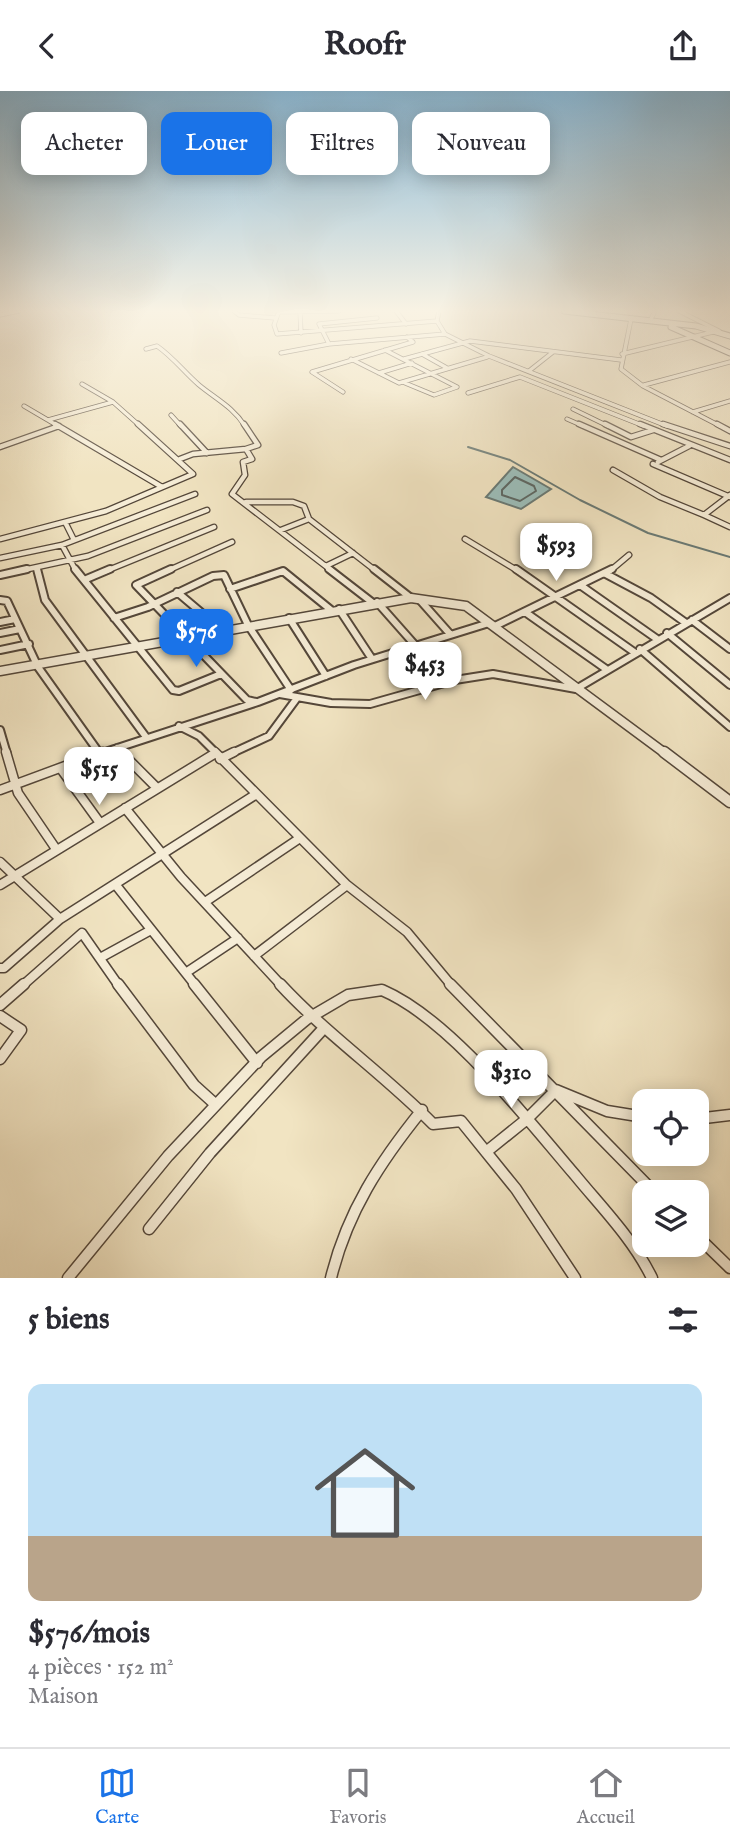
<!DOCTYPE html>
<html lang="fr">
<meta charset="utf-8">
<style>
:root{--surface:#fff;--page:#f2f2f3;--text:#2b2b33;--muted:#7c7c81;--line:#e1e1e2;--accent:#1a73e8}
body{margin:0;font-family:"IM FELL English",serif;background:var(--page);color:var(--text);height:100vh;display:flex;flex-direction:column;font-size:26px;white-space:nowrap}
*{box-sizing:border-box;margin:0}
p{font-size:23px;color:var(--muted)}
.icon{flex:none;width:38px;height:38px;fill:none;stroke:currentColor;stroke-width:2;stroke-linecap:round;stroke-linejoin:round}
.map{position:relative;height:1187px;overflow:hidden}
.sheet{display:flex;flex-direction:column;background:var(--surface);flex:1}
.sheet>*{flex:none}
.guide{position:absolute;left:21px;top:21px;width:690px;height:63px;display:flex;gap:14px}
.fabs{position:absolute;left:632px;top:998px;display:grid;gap:14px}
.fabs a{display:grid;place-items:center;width:77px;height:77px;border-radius:14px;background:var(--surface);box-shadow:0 4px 18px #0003;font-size:35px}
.price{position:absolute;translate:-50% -60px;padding:0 16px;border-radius:14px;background:#fff;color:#222;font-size:23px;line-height:46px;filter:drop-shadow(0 2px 4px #0008)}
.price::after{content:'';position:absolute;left:50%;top:42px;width:21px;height:16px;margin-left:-10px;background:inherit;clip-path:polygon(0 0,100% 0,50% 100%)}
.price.selected{background:var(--accent);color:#fff}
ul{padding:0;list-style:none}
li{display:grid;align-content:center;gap:14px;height:371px;padding:0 28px}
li+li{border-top:2px solid var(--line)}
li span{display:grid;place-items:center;height:217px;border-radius:14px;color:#555}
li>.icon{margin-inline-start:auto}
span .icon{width:126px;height:126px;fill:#fffc;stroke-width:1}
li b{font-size:30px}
h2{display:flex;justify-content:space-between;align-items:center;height:84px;padding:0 28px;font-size:30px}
.chip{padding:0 24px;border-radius:14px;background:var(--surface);box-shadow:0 4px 18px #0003;font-size:24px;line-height:63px}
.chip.selected{background:var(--accent);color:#fff}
header{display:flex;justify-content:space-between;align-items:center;height:91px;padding:0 28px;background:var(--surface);font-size:32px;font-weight:800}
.menu{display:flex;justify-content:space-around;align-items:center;height:98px;border-top:2px solid var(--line);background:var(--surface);font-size:19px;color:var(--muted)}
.menu a{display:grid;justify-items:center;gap:4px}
.menu .selected{color:var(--accent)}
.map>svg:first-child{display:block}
.water{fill:#9cbeba;stroke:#6a7a75;stroke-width:2}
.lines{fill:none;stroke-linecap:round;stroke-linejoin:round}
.shore{stroke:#5e6864;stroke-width:2}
.stream{stroke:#6a7a75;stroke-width:2}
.minor-far4-casing{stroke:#54473a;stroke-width:5}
.minor-far3-casing{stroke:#54473a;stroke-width:7}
.minor-far2-casing{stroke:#54473a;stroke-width:10}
.minor-far1-casing{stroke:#54473a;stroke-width:11}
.minor-casing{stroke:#54473a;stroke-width:13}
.tertiary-far1-casing{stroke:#54473a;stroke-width:11}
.tertiary-casing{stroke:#54473a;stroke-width:13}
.secondary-casing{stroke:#1f130d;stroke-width:7}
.minor-far4{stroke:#f6edd7;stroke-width:3.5}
.minor-far3{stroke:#f6edd7;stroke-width:4.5}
.minor-far2{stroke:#f6edd7;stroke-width:6}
.minor-far1{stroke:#f6edd7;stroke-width:8}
.minor{stroke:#f6edd7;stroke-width:10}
.tertiary-far1{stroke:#f6edd7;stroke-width:8}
.tertiary{stroke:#f6edd7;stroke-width:10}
.secondary{stroke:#f6edd7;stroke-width:5}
</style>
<header><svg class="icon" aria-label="back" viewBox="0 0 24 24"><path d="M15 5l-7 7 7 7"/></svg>Roofr<svg class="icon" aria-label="share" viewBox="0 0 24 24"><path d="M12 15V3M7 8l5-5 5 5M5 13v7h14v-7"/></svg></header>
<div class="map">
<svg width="730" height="1187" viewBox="0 0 730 1187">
<rect width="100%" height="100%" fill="#f1e4c2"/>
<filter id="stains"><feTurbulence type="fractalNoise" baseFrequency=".00286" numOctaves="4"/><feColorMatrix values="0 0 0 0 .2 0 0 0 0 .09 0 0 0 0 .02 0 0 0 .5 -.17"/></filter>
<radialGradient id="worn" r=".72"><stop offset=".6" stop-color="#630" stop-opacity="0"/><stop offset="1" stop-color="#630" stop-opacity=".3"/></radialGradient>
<path class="water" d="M 513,376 L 551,398 L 521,418 L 486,406 Z"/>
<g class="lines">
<path class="shore" d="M 515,386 L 534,395 L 536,400 L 520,410 L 502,404 L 502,399 Z"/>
<path class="stream" d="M 468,356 L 510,369 L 580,409 L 648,442 L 730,466"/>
<defs>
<path id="minor-far4" d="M 234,220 L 239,224 L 275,227
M 279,220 L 274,234 L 277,243 L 437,230
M 300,220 L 301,242
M 396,220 L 406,233
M 439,220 L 437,230 L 445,243 L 489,265 L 667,335
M 679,220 L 719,240
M 278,221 L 339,220
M 0,224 L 19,220
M 631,228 L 621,278 L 643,295 L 720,335
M 650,230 L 655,220
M 329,253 L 319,233 L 377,227
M 146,258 L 157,255 C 173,266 184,281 199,294 C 216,308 233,316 245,335
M 385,259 L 457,296
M 281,262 L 329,253 L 445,243
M 422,263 L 447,277
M 622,263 L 717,240
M 351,268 L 399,292 L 487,266
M 404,268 L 470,250 L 621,269
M 529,280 L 553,261
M 379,282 L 412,272
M 405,292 L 434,304 L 457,296
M 82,293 L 113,311 L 140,335
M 644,294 L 730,271
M 343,301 L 312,281 L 413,251 L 407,246
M 468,302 L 520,286 L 644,335
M 24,315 L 58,335
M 573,318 L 608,335
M 693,321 L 730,310
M 171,324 L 181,335
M 567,328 L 583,335
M 48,329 L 113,311"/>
<path id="minor-far3" d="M 55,333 L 162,396
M 180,333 L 207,362
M 244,333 L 258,354 L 246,358 L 252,368 L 243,371 L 245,384 L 232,403 L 332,480
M 579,333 L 661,369
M 605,333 L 631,346 L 653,339
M 640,333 L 730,369
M 663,333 L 730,355
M 717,333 L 730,340
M 0,356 L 59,335
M 180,368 L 193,363 L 246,358
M 658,371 L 689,355
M 653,373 L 730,406
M 613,379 L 660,406 L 704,424
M 730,404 L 704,424 L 730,436
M 246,411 L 293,411 L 304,415 L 309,428 L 376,480
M 66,433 L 74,449
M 281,439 L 309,428
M 0,448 L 106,420 L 193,383 L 138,333
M 465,448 L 518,480
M 62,454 L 76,480
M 0,467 L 62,454 L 195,403
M 326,475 L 353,462
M 19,480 L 88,465 L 207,419
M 106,480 L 214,436
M 167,480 L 232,451
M 610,480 L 629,464"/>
<path id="minor-far2" d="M 37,478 L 45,509 L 146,646
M 75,478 L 173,599 L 179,600 L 221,583
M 171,478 L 136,494 L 247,609 L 256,611
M 329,478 L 373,512
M 374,478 L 411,507
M 516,478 L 634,561
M 606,483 L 651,507 L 686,532
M 0,484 L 27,478
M 84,489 L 110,478
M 580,494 L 657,548
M 230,498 L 283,480 L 331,519
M 177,501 L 203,523 L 215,540
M 419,508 L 450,543
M 0,509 L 7,510 L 38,576 L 100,663
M 377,511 L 415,554
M 339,518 L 372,568
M 525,521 L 606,578
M 114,527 L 148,516 L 213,485 L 224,484 L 248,534 L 291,599
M 289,527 L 326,585
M 692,529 L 730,558
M 0,531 L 15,528
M 495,535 L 612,478
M 0,542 L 20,538
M 667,542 L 730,594
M 640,558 L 730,636
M 0,559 L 29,553
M 280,603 L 331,612 L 370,613 L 455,589 L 493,583 L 576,598 L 730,507
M 179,635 L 199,645 L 217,663
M 0,639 L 7,663
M 117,657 L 123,663
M 99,663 L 258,611 L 354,574 L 489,532
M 230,663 L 269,645 L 297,607"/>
<path id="minor-far1" d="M 6,661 L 18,702 L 56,758
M 121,661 L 157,697
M 215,661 L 347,794 L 407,841 L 452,895
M 220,668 L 234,661
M 61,678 L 100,732
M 0,699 L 103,661
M 125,717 L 181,786 L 282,895
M 0,771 L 60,828
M 115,793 L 196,895
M 0,794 L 214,663
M 205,811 L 300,747
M 254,865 L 347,794
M 100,867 L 151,839
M 0,877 L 4,877 L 60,828 L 255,704
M 187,881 L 238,847
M 22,895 L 82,842 L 119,895"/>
<path id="minor" d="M 118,893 L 194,994 L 215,1013
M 194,893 L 257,972
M 280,893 C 327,944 384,983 433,1033 L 461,1030 L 516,1098 L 575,1187
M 450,893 L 654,1101
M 0,914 L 24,893
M 0,925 L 21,939 L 0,968
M 696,1028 L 730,1024
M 486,1061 L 527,1028 L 556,999 L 607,1020 L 644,1026
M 149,1138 L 210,1062 L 323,938
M 696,1144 L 730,1177
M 68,1187 L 168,1065 L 261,966 L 307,928 L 348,904 L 382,899 C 450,928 526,1027 575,1084 C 602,1117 633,1148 652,1187
M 331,1187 C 347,1121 380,1071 422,1019"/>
<path id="tertiary-far1" d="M 0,580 L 411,507 L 466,515 L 666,663"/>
<path id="tertiary" d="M 664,661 L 730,711"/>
<path id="secondary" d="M 564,220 L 696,235 L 730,245
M 671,236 L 730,262"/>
</defs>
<use href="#minor-far4" class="minor-far4-casing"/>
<use href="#minor-far3" class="minor-far3-casing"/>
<use href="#minor-far2" class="minor-far2-casing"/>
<use href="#minor-far1" class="minor-far1-casing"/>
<use href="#minor" class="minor-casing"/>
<use href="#tertiary-far1" class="tertiary-far1-casing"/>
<use href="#tertiary" class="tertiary-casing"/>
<use href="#secondary" class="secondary-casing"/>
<use href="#minor-far4" class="minor-far4"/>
<use href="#minor-far3" class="minor-far3"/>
<use href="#minor-far2" class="minor-far2"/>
<use href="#minor-far1" class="minor-far1"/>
<use href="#minor" class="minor"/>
<use href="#tertiary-far1" class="tertiary-far1"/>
<use href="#tertiary" class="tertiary"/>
<use href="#secondary" class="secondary"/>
</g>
<linearGradient id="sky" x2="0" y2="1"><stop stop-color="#89b8d6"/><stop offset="0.57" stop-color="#f9f3e4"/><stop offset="1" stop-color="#f9f3e4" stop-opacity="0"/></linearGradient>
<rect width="730" height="386" fill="url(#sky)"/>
<rect width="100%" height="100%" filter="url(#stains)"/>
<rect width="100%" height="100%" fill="url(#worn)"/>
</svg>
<div class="fabs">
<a><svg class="icon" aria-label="locate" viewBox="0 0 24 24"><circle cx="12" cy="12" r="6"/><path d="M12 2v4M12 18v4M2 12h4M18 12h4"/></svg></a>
<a><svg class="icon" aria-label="layers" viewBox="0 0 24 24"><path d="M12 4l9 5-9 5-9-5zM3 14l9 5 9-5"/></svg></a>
</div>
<b class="price" style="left:556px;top:492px">$593</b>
<b class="price selected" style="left:196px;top:578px">$576</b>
<b class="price" style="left:425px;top:611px">$453</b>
<b class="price" style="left:99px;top:716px">$515</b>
<b class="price" style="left:511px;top:1019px">$310</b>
<div class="guide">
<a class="chip">Acheter</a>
<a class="chip selected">Louer</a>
<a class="chip">Filtres</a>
<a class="chip">Nouveau</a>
</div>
</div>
<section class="sheet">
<h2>5 biens<svg class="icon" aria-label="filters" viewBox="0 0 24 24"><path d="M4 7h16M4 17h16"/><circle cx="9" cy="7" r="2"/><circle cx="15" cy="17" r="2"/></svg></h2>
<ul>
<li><span style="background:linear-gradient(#bfe0f5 70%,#b9a48a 0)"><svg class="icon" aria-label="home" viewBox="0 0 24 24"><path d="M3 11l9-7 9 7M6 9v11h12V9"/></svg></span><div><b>$576/mois</b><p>4 pièces · 152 m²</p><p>Maison</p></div></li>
</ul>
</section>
<nav class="menu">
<a class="selected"><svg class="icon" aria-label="map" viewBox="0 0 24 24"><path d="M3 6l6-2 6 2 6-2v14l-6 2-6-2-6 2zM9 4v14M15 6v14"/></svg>Carte</a>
<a><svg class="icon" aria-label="saved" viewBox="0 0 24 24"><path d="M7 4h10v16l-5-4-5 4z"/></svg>Favoris</a>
<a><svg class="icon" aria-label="home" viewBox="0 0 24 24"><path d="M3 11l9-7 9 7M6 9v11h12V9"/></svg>Accueil</a>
</nav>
